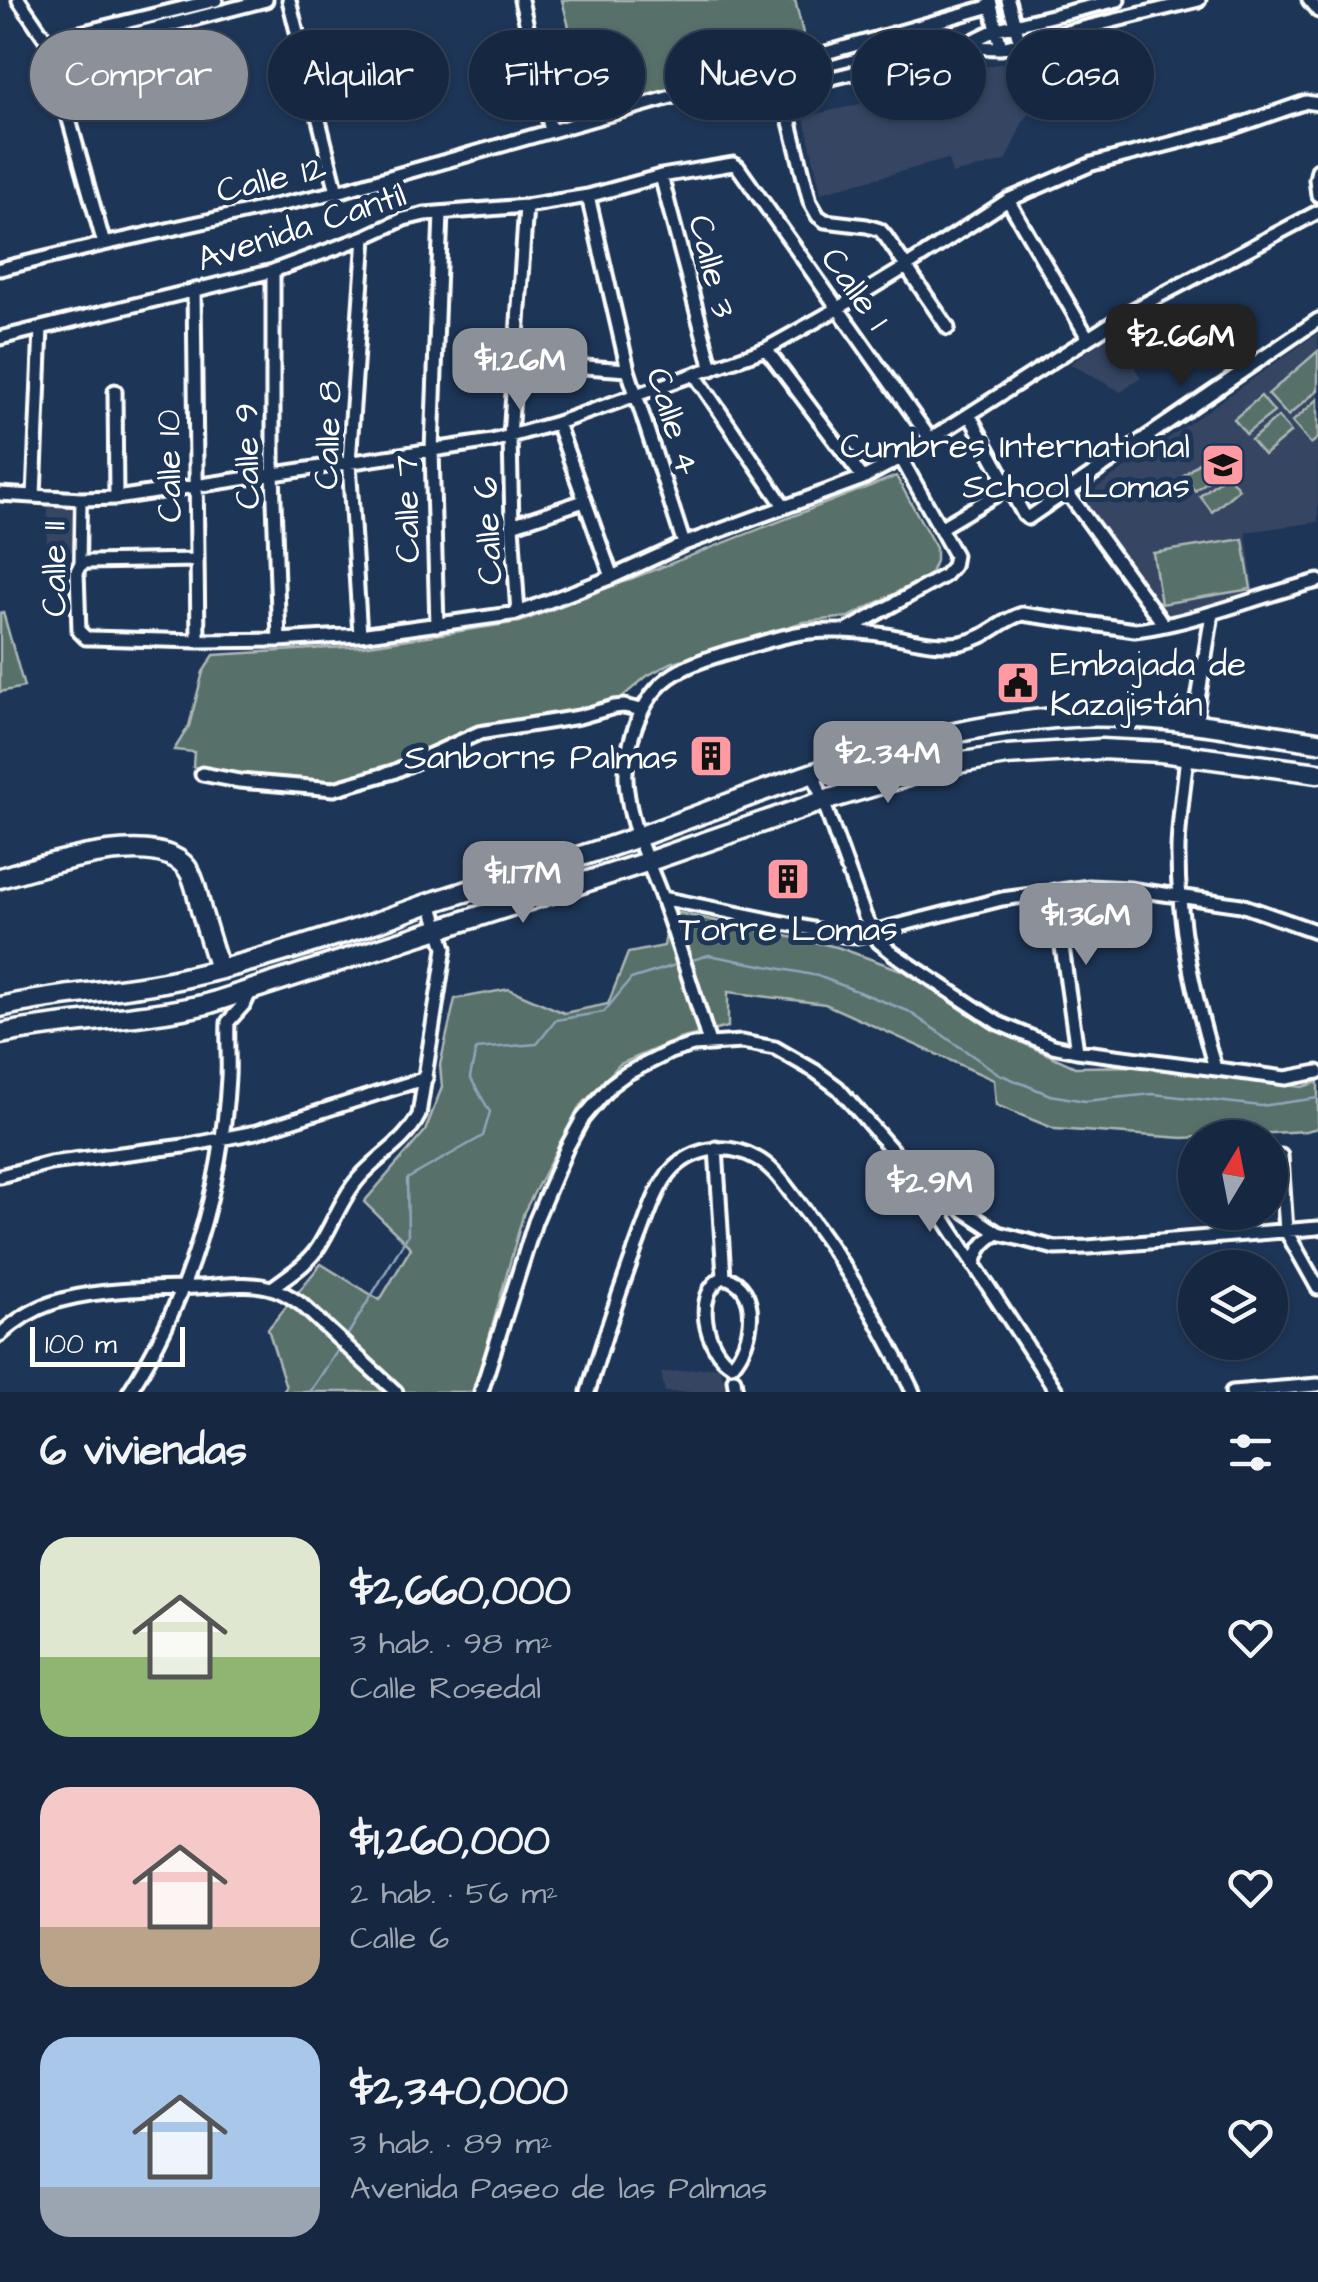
<!DOCTYPE html>
<html lang="es">
<meta charset="utf-8">
<style>
:root{--surface:#162841;--page:#23344c;--text:#f1f3f6;--muted:#9ea6b1;--line:#35445a;--accent:#8c9099}
body{margin:0;font-family:"Architects Daughter",sans-serif;background:var(--page);color:var(--text);height:100vh;display:flex;flex-direction:column;font-size:38px;white-space:nowrap}
*{box-sizing:border-box;margin:0}
p{font-size:32px;color:var(--muted)}
.icon{flex:none;width:55px;height:55px;fill:none;stroke:currentColor;stroke-width:2;stroke-linecap:round;stroke-linejoin:round}
.map{position:relative;height:1392px;overflow:hidden}
.drawer{display:flex;flex-direction:column;background:var(--surface);flex:1}
.drawer>*{flex:none}
.hud{position:absolute;left:30px;top:30px;width:1260px;height:90px;display:flex;gap:20px}
.needle{width:65px;rotate:10deg}
.buttons{position:absolute;left:1178px;top:1120px;display:grid;gap:20px}
.buttons a{display:grid;place-items:center;width:110px;height:110px;border-radius:50%;background:var(--surface);box-shadow:0 2px 8px #0004,0 0 0 2px var(--line);font-size:50px}
.scale{position:absolute;left:30px;bottom:25px;width:155px;box-sizing:border-box;padding-left:10px;border:5px solid #fff;border-top:0;font-size:28px;line-height:35px;white-space:nowrap;color:#fff;-webkit-text-stroke:8px #1d3557;paint-order:stroke}
.price{position:absolute;translate:-50% -85px;padding:0 22px;border-radius:20px;background:var(--accent);color:#fff;font-size:32px;line-height:65px;filter:drop-shadow(0 2px 5px #0008)}
.price::after{content:'';position:absolute;left:50%;top:60px;width:30px;height:22px;margin-left:-15px;background:inherit;clip-path:polygon(0 0,100% 0,50% 100%)}
.price.active{background:#222;color:#fff}
ul{padding:0;list-style:none}
li{display:flex;align-items:center;gap:30px;height:250px;padding:0 40px}
li span{display:grid;place-items:center;flex:none;width:280px;height:200px;border-radius:30px;color:#555}
li>.icon{margin-inline-start:auto}
span .icon{width:120px;height:120px;fill:#fffc;stroke-width:1}
li b{font-size:42px}
h2{display:flex;justify-content:space-between;align-items:center;height:120px;padding:0 40px;font-size:42px}
.chip{padding:0 35px;border-radius:45px;background:var(--surface);box-shadow:0 2px 8px #0004,0 0 0 2px var(--line);font-size:35px;line-height:90px}
.chip.active{background:var(--accent);color:#fff}
.map>svg:first-child{display:block}
.built{fill:#344562}
.green{fill:#586f6b;stroke:#acb7b5;stroke-width:2.5}
.lines{fill:none;stroke-linecap:round;stroke-linejoin:round}
.stream{stroke:#8ea7b9;stroke-width:2.5}
.pedestrian-casing{stroke:#fff;stroke-width:16}
.minor-casing{stroke:#fff;stroke-width:19}
.secondary-casing{stroke:#fff;stroke-width:25}
.pedestrian{stroke:#1d3557;stroke-width:9}
.minor{stroke:#1d3557;stroke-width:11}
.secondary{stroke:#1d3557;stroke-width:18}
.labels{text-anchor:middle;stroke-width:10;stroke-linejoin:round;paint-order:stroke}
.street-label{font-size:35px;fill:#fff;stroke:#1d3557}
.poi-label{font-size:35px;fill:#fff;stroke:#1d3557;text-anchor:end}
</style>
<div class="map">
<svg width="1318" height="1392" viewBox="0 0 1318 1392">
<rect width="100%" height="100%" fill="#1d3557"/>
<filter id="ink" filterUnits="userSpaceOnUse"><feTurbulence type="fractalNoise" baseFrequency=".01" numOctaves="2"/><feDisplacementMap in="SourceGraphic" scale="20" xChannelSelector="R" yChannelSelector="G"/><feConvolveMatrix kernelMatrix="1 2 1 2 8 2 1 2 1" color-interpolation-filters="sRGB"/></filter>
<g filter="url(#ink)">
<path class="built" d="M 1033,56 L 1042,101 L 1034,104 L 1022,124 L 1006,161 L 952,174 L 948,159 L 821,193 L 804,117 L 911,92 L 909,84 L 916,82 Z
M 1115,332 L 1141,378 L 1121,392 L 1070,364 Z
M 1318,333 L 1318,522 L 1246,532 L 1254,591 L 1168,616 L 1081,499 Z
M 48,506 L 80,508 L 78,552 L 46,551 Z
M 719,1366 L 728,1392 L 665,1392 L 661,1373 Z"/>
<path class="green" d="M 562,0 L 795,0 L 809,58 L 590,109 Z
M 1318,351 L 1318,390 L 1288,416 L 1268,394 Z
M 1261,396 L 1274,412 L 1246,434 L 1234,419 Z
M 1318,399 L 1318,438 L 1311,444 L 1292,422 Z
M 1278,417 L 1291,432 L 1264,455 L 1251,440 Z
M 1210,453 L 1223,469 L 1195,491 L 1183,476 Z
M 1227,474 L 1239,489 L 1212,512 L 1200,496 Z
M 896,476 L 936,548 L 936,561 L 930,575 L 849,617 L 803,622 L 671,663 L 647,676 L 621,698 L 577,711 L 476,726 L 391,765 L 333,782 L 240,775 L 193,767 L 194,752 L 174,750 L 189,726 L 203,672 L 214,655 L 362,646 L 520,622 Z
M 1243,539 L 1251,589 L 1161,604 L 1153,553 Z
M 3,612 L 24,687 L 0,692 L 0,613 Z
M 670,911 L 837,947 L 904,971 L 988,1027 L 1075,1067 L 1142,1066 L 1302,1087 L 1318,1082 L 1318,1128 L 1306,1131 L 1183,1138 L 1055,1129 L 996,1105 L 994,1080 L 825,1004 L 728,992 L 728,1027 L 679,1039 L 620,1064 L 578,1109 L 524,1212 L 474,1392 L 283,1392 L 286,1387 L 268,1329 L 321,1264 L 380,1300 L 411,1248 L 364,1202 L 425,1131 L 442,1087 L 440,1065 L 455,999 L 509,989 L 564,1013 L 608,1004 L 628,953 L 664,946 Z"/>
<g class="lines">
<path class="stream" d="M 689,961 L 709,955 L 818,976 L 908,1011 L 999,1074 L 1050,1095 L 1085,1101 L 1153,1094 L 1261,1106 L 1318,1098
M 344,1341 L 408,1235 L 407,1179 L 483,1136 L 490,1112 L 470,1077 L 476,1049 L 537,1044 L 556,1020 L 604,1012 L 631,979 L 682,963
M 310,1392 L 340,1347"/>
<defs>
<path id="pedestrian" d="M 80,565 L 81,499"/>
<path id="minor" d="M 19,0 L 47,41 L 104,244
M 289,0 L 337,192
M 521,0 L 551,131
M 990,0 L 1001,48
M 1008,0 L 1020,43
M 1309,0 L 1318,11
M 47,41 L 216,0
M 965,47 L 1001,48 L 1199,0
M 51,56 L 266,0
M 1318,170 L 1316,179 L 1318,195
M 661,176 L 712,369
M 588,196 L 628,370 L 684,544
M 1008,200 L 1088,338
M 0,269 L 104,244 L 337,192 L 991,6
M 273,271 L 273,473 L 279,640
M 194,290 L 198,641
M 948,328 L 886,237 L 880,230 L 867,226 L 825,221 L 818,216 L 810,202 L 789,118 C 788,105 791,96 799,86 L 960,47 L 997,29 L 1118,0
M 0,338 L 273,271 L 365,237 L 404,219 L 425,214 L 526,206 L 588,196 L 661,176 L 733,164 L 738,167 L 931,440
M 766,349 L 863,478
M 514,362 L 628,370
M 695,375 L 784,506
M 115,391 L 116,498
M 970,416 L 1024,515 L 1028,518 L 1318,320
M 557,423 L 612,577
M 1067,492 L 1164,625
M 0,494 L 81,499 L 116,498 L 492,441 L 557,423 L 766,349 L 837,309 L 906,267 L 1008,200 L 1092,164 L 1228,129 L 1306,102 L 1318,104
M 34,496 L 41,328
M 512,525 L 584,501
M 940,528 L 1009,487
M 197,560 L 87,562 L 80,565 L 77,571 L 79,631 L 86,638 L 91,638 L 198,641 L 279,640 L 360,635 L 518,613 L 612,577 L 684,544 L 863,478 L 901,458 L 1131,311 L 1318,212
M 518,613 L 512,525 L 510,437 L 526,206
M 437,625 L 432,450 L 441,213
M 848,630 L 944,576 L 953,566 L 955,555 L 901,458
M 360,635 L 349,462 L 365,237
M 1194,724 L 1212,614
M 1187,755 C 1184,786 1179,817 1178,848 C 1177,924 1194,995 1215,1068
M 813,773 L 865,917 L 879,942 L 894,954 L 998,1023 L 1053,1046 L 1077,1051 L 1286,1078 L 1318,1072
M 202,774 L 239,781 L 334,789 L 393,772 L 479,733 L 579,717 L 614,707 L 624,706 L 641,710
M 1054,891 L 1077,1051
M 662,898 L 842,935 L 857,936 L 1002,899 L 1089,887 L 1129,889 L 1241,905 L 1318,932
M 709,1043 C 695,995 679,946 662,898 C 650,865 633,833 628,797 C 624,777 626,756 632,737 C 649,678 680,666 736,650 C 760,644 785,634 810,632 C 836,630 860,631 886,635 C 911,639 935,647 961,643 C 988,638 999,621 1022,614 L 1135,630 C 1148,629 1161,626 1174,623 C 1223,612 1269,593 1318,581
M 716,1148 L 724,1277
M 1281,1156 L 1286,1231 L 1318,1288
M 0,1176 L 50,1163 L 184,1146 L 256,1132 L 426,1078
M 924,1184 L 998,1233 L 1055,1248 L 1088,1247 L 1318,1228
M 974,1266 C 977,1250 984,1241 998,1233
M 724,1277 C 763,1287 753,1343 732,1365 C 705,1351 692,1291 724,1277 Z
M 272,1288 C 289,1275 308,1264 319,1246 C 333,1224 342,1197 359,1178 C 379,1155 405,1143 419,1115 L 445,948 L 431,903
M 0,1335 C 15,1321 31,1310 52,1303 C 97,1288 150,1290 197,1287 C 222,1286 250,1281 274,1289 C 284,1292 292,1298 301,1304 L 396,1392
M 734,1379 L 736,1392
M 129,1392 C 189,1300 222,1187 228,1077 C 229,1058 227,1040 228,1022 L 245,1003 L 251,990
M 481,1392 L 535,1222 L 567,1147 L 583,1118 L 611,1085 L 626,1074 L 670,1052 L 693,1045 L 742,1042 L 775,1048 L 815,1071 L 838,1088 L 920,1182 L 1057,1392
M 588,1392 C 603,1340 620,1290 639,1239 C 647,1219 654,1194 667,1176 C 688,1148 726,1141 756,1158 C 774,1167 786,1187 798,1202 C 844,1261 882,1325 913,1392
M 1232,1392 L 1318,1385"/>
<path id="secondary" d="M 0,878 C 40,866 166,825 190,873 C 196,884 198,898 201,910 C 207,930 213,950 219,969
M 0,1007 C 54,994 110,992 164,982 C 226,970 287,951 347,932 C 376,923 404,912 433,902 C 504,879 578,859 649,833 C 781,785 913,729 1055,718 C 1143,711 1231,729 1318,742
M 0,1034 C 69,1020 138,1020 207,1004 L 647,862 L 823,801 L 945,765 L 1007,755 L 1101,749 L 1161,752 L 1318,773"/>
</defs>
<use href="#pedestrian" class="pedestrian-casing"/>
<use href="#minor" class="minor-casing"/>
<use href="#secondary" class="secondary-casing"/>
<use href="#pedestrian" class="pedestrian"/>
<use href="#minor" class="minor"/>
<use href="#secondary" class="secondary"/>
</g>
</g>
<defs>
<symbol id="school-square" viewBox="-11 -11 22 22"><rect x="-9" y="-9" width="18" height="18" rx="4" fill="#ff9aa2" stroke="#1d3557"/><path d="M0-5L7-2L0 1L-7-2ZM-4 1L0 2.5L4 1V4Q0 6-4 4Z" fill="#111"/></symbol>
<symbol id="civic-square" viewBox="-11 -11 22 22"><rect x="-9" y="-9" width="18" height="18" rx="4" fill="#ff9aa2" stroke="#1d3557"/><path d="M-.6-6.5H3V-4.5H.6V-3L4-1V1h2V6H-6V1h2V-1L-.6-3ZM-1.2 2.5V6h2.4V2.5Z" fill="#111"/></symbol>
<symbol id="building-square" viewBox="-11 -11 22 22"><rect x="-9" y="-9" width="18" height="18" rx="4" fill="#ff9aa2" stroke="#1d3557"/><path d="M-4-6H4V6H1V3H-1V6H-4ZM-2.5-4.3h1.7v1.8h-1.7ZM.8-4.3h1.7v1.8H.8ZM-2.5-1h1.7V.8h-1.7ZM.8-1h1.7V.8H.8Z" fill="#111"/></symbol>
</defs>
<g fill-rule="evenodd">
<use href="#school-square" x="1198" y="440" width="50" height="50"/>
<use href="#civic-square" x="993" y="658" width="50" height="50"/>
<use href="#building-square" x="686" y="731" width="50" height="50"/>
<use href="#building-square" x="763" y="854" width="50" height="50"/>
</g>
<g class="labels">
<g class="street-label">
<text transform="translate(271 178) rotate(-13)" y="12">Calle 12</text>
<text transform="translate(301 226) rotate(-18)" y="12">Avenida Cantíl</text>
<text transform="translate(713 266) rotate(76)" y="12">Calle 3</text>
<text transform="translate(856 288) rotate(55)" y="12">Calle 1</text>
<text transform="translate(674 421) rotate(73)" y="12">Calle 4</text>
<text transform="translate(327 435) rotate(-88)" y="12">Calle 8</text>
<text transform="translate(246 456) rotate(-91)" y="12">Calle 9</text>
<text transform="translate(168 466) rotate(-91)" y="12">Calle 10</text>
<text transform="translate(406 509) rotate(-91)" y="12">Calle 7</text>
<text transform="translate(487 531) rotate(-93)" y="12">Calle 6</text>
<text transform="translate(53 569) rotate(-90)" y="12">Calle 11</text>
</g>
<g class="poi-label">
<text x="1190" y="457">Cumbres International<tspan x="1190" dy="40">School Lomas</tspan></text>
<text x="1050" y="675" text-anchor="start">Embajada de<tspan x="1050" dy="40">Kazajistán</tspan></text>
<text x="678" y="768">Sanborns Palmas</text>
<text x="788" y="940" text-anchor="middle">Torre Lomas</text>
</g>
</g>
</svg>
<div class="buttons">
<a><svg class="needle" viewBox="-14 -14 28 28"><path d="M0-13l5 13h-10z" fill="#e53935"/><path d="M0 13l5-13h-10z" fill="#9ea6b1"/></svg></a>
<a><svg class="icon" aria-label="layers" viewBox="0 0 24 24"><path d="M12 4l9 5-9 5-9-5zM3 14l9 5 9-5"/></svg></a>
</div>
<div class="scale">100 m</div>
<b class="price active" style="left:1181px;top:389px">$2.66M</b>
<b class="price" style="left:520px;top:413px">$1.26M</b>
<b class="price" style="left:888px;top:806px">$2.34M</b>
<b class="price" style="left:523px;top:926px">$1.17M</b>
<b class="price" style="left:1086px;top:968px">$1.36M</b>
<b class="price" style="left:930px;top:1235px">$2.9M</b>
<div class="hud">
<a class="chip active">Comprar</a>
<a class="chip">Alquilar</a>
<a class="chip">Filtros</a>
<a class="chip">Nuevo</a>
<a class="chip">Piso</a>
<a class="chip">Casa</a>
</div>
</div>
<section class="drawer">
<h2>6 viviendas<svg class="icon" aria-label="filters" viewBox="0 0 24 24"><path d="M4 7h16M4 17h16"/><circle cx="9" cy="7" r="2"/><circle cx="15" cy="17" r="2"/></svg></h2>
<ul>
<li><span style="background:linear-gradient(#dfe7d0 60%,#8fb573 0)"><svg class="icon" aria-label="home" viewBox="0 0 24 24"><path d="M3 11l9-7 9 7M6 9v11h12V9"/></svg></span><div><b>$2,660,000</b><p>3 hab. · 98 m²</p><p>Calle Rosedal</p></div><svg class="icon" aria-label="heart" viewBox="0 0 24 24"><path d="M12 20l-8-8c-3-5 5-10 8-4 3-6 11-1 8 4z"/></svg></li>
<li><span style="background:linear-gradient(#f6c9c9 70%,#b9a48a 0)"><svg class="icon" aria-label="home" viewBox="0 0 24 24"><path d="M3 11l9-7 9 7M6 9v11h12V9"/></svg></span><div><b>$1,260,000</b><p>2 hab. · 56 m²</p><p>Calle 6</p></div><svg class="icon" aria-label="heart" viewBox="0 0 24 24"><path d="M12 20l-8-8c-3-5 5-10 8-4 3-6 11-1 8 4z"/></svg></li>
<li><span style="background:linear-gradient(#a9c7e8 75%,#9aa5b1 0)"><svg class="icon" aria-label="home" viewBox="0 0 24 24"><path d="M3 11l9-7 9 7M6 9v11h12V9"/></svg></span><div><b>$2,340,000</b><p>3 hab. · 89 m²</p><p>Avenida Paseo de las Palmas</p></div><svg class="icon" aria-label="heart" viewBox="0 0 24 24"><path d="M12 20l-8-8c-3-5 5-10 8-4 3-6 11-1 8 4z"/></svg></li>
</ul>
</section>
